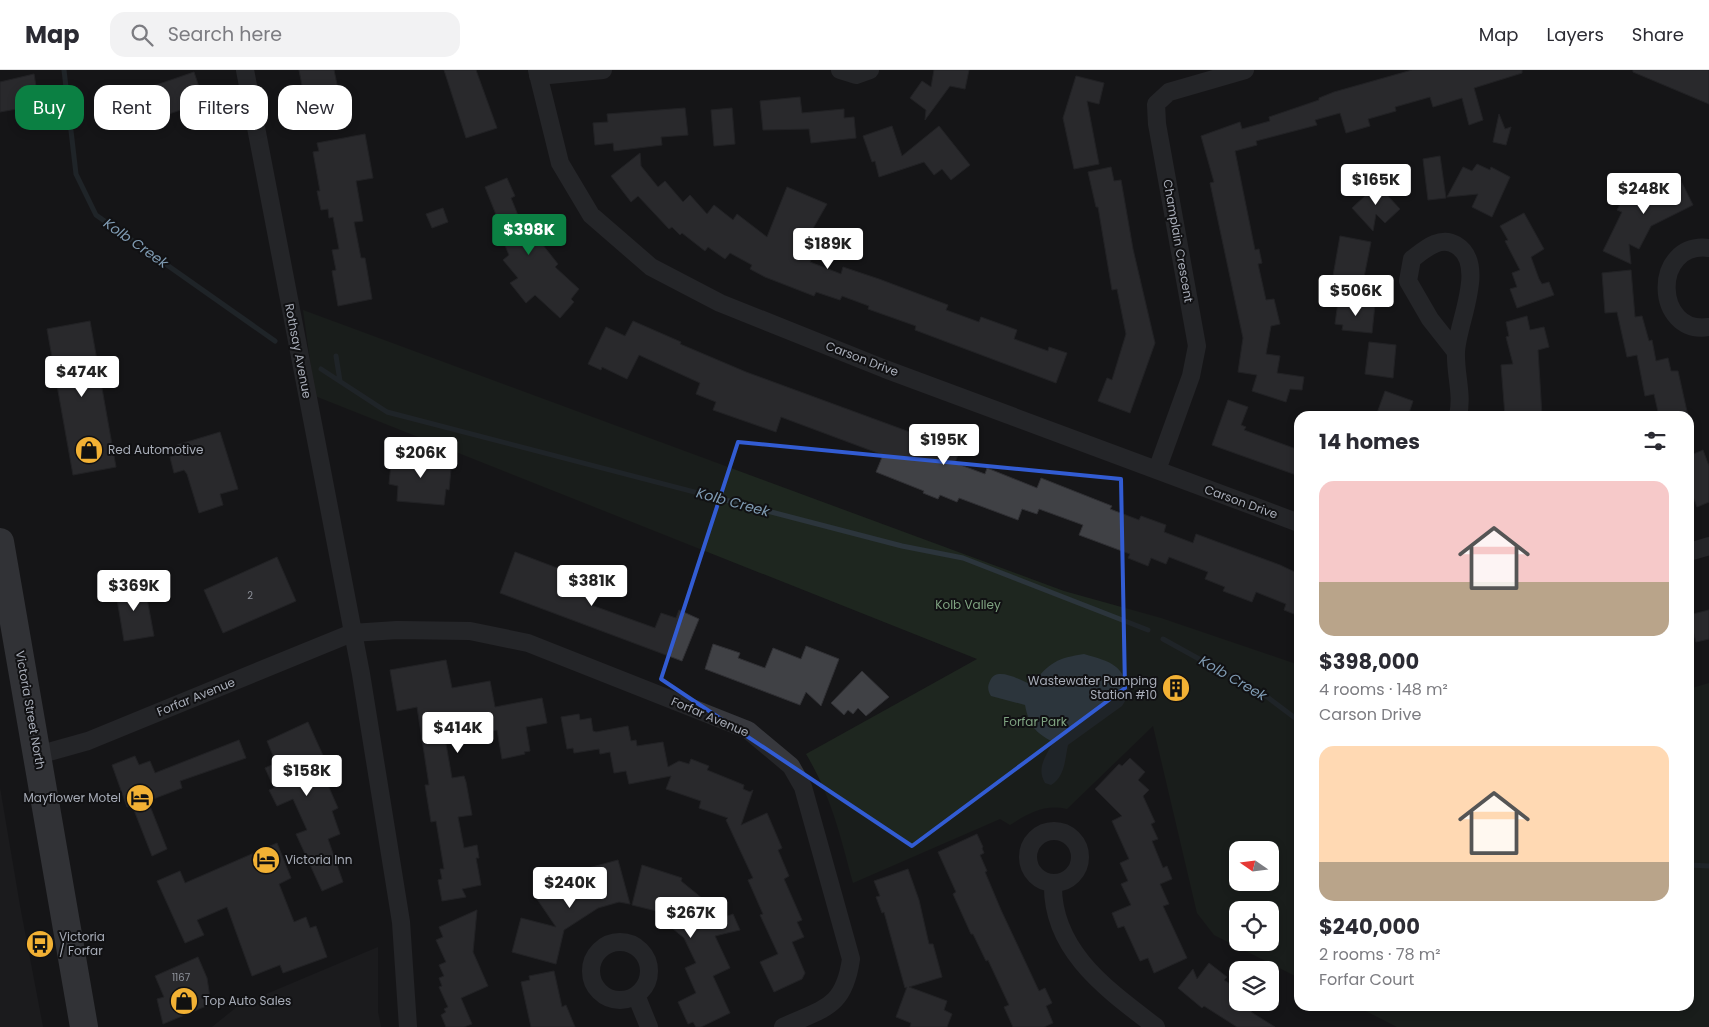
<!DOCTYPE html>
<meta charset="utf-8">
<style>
:root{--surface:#fff;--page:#f2f2f3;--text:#2b2b33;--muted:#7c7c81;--line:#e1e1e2;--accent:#0b8043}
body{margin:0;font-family:Poppins,sans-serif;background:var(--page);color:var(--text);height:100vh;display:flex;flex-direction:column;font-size:19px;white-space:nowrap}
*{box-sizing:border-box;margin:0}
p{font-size:16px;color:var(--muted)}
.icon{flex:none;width:28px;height:28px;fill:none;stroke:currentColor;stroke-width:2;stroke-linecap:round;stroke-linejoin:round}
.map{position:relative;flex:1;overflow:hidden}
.sheet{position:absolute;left:1294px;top:341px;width:400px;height:600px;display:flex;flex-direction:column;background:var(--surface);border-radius:15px;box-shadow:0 2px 8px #0003}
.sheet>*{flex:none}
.top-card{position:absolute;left:15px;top:15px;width:475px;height:45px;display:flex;gap:10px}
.needle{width:32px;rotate:284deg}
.tools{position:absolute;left:1229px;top:771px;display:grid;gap:10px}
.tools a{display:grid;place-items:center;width:50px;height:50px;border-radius:10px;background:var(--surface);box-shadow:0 2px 8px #0003;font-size:25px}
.price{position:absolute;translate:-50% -42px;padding:0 11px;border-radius:5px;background:#fff;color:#222;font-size:16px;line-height:32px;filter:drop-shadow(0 1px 2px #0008)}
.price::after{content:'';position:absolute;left:50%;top:30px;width:15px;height:11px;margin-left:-8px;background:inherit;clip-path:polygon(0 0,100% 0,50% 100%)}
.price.active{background:var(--accent);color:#fff}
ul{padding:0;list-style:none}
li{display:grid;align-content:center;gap:10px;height:265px;padding:0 25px}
li span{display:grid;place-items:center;height:155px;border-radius:15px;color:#555}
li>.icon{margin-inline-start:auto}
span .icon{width:90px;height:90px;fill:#fffc;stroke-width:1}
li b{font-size:21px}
h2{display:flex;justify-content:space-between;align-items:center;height:60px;padding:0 25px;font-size:21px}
.tag{padding:0 18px;border-radius:15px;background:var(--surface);box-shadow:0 2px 8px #0003;font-size:18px;line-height:45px}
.tag.active{background:var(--accent);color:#fff}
header{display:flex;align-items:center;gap:30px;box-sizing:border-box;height:70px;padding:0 25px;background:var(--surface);border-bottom:1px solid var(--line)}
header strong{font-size:24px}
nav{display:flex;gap:28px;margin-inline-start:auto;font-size:18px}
.search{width:350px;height:45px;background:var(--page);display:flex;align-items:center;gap:12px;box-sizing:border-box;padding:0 18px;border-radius:15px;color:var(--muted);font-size:19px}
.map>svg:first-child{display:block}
.built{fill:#222225}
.green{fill:#1e261f;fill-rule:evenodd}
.water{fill:#2c353c}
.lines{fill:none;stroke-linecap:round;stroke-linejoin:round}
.stream{stroke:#2c353c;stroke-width:5}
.building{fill:#404145;stroke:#303034}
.minor{stroke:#37383d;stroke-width:18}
.primary{stroke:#53555c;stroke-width:28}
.marked{fill:none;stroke:#325cd3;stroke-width:4;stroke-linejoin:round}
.labels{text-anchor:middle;stroke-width:4;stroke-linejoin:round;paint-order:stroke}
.number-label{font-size:10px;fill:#8e929b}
.street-label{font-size:12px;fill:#a8adb8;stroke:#111113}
.poi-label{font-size:12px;fill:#a8adb8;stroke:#111113;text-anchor:start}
.park-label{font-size:12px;fill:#7fa381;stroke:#111113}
.water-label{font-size:14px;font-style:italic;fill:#7f9bb3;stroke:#111113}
</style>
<header>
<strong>Map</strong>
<div class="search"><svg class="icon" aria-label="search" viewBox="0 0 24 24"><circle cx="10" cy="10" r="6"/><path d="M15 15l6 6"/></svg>Search here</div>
<nav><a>Map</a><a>Layers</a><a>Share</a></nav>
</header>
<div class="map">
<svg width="1709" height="957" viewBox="0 0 1709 957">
<rect width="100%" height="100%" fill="#161618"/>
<path class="built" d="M 0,718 L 20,836 L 43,957 L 0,957 Z
M 378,877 L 378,942 L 381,957 L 212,957 L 238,936 Z"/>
<path class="green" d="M 303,240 L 1064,521 L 1161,548 L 1299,595 L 1299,908 L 1214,865 L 1197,843 L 1153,656 L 1067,739 C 1044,734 1029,743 1010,755 L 1000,749 L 853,813 C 840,765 832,728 806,684 L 977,589 L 315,326 ZM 1238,780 L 1270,780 L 1270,812 L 1238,812 ZM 1238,840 L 1270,840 L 1270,872 L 1238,872 Z
M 1709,613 L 1709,957 L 1397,957 L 1356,936 L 1689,936 L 1689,619 Z"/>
<path class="water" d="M 1084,584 C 1111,592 1124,594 1129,625 L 1122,636 L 1068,675 C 1065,689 1065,707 1051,715 L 1045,713 C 1036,698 1046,686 1053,672 C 1035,662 1029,656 1025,635 L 991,626 C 988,621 987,617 990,611 C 996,595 1022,611 1032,615 C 1049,592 1058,588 1084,584 Z"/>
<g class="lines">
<path class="stream" d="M 64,0 L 76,104 L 96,145 L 275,271
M 336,286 L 340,311
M 321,299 L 387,342 L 902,476 L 963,488 L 1148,560
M 1163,569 L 1266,626 L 1299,651
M 1689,795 L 1709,796"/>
</g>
<path class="building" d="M 299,0 L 334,0 L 339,24 L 305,31 Z
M 444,0 L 476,0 L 497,58 L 466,68 Z
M 934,0 L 969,0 L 965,19 L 950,16 L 925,50 L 926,40 L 910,28 L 922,11 L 931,17 Z
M 1412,0 L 1522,0 L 1522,3 L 1474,18 L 1483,50 L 1469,55 L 1462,28 L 1433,37 L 1430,27 L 1395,37 L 1396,41 L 1368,49 L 1370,56 L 1346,63 L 1340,43 L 1315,50 L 1317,55 L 1256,71 L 1257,75 L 1235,81 L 1255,180 L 1259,179 L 1262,193 L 1258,194 L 1266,230 L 1274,229 L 1280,254 L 1271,256 L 1266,284 L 1280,286 L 1277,303 L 1304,307 L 1302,320 L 1290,319 L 1286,332 L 1252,321 L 1257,305 L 1238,302 L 1243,268 L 1210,113 L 1214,112 L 1201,66 L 1240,52 L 1242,59 L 1270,51 L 1269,47 L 1319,30 L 1319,28 L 1334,22 Z
M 1633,0 L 1709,0 L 1709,34 L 1633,2 Z
M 194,2 L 204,32 L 157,48 L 154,42 L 136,49 L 127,25 Z
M 34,4 L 39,35 L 0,42 L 0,12 Z
M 1076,6 L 1104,13 L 1099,34 L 1087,31 L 1099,94 L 1074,99 L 1063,48 Z
M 800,27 L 802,43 L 844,39 L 844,48 L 854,47 L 856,68 L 811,73 L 809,59 L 763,60 L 760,31 Z
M 685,38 L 688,65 L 661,67 L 662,75 L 614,81 L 613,73 L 595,75 L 593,53 L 608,52 L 607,44 Z
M 732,38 L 735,74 L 714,76 L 711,40 Z
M 1499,44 L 1505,59 L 1511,57 L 1506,75 L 1493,72 Z
M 892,56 L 902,86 L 939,56 L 970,95 L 951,110 L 942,99 L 934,105 L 924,92 L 879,107 L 875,91 L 872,92 L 863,66 Z
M 365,64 L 373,108 L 356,111 L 363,151 L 354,152 L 361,188 L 365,188 L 372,229 L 338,236 L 332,201 L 336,200 L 332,180 L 339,179 L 333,147 L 329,148 L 328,139 L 321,140 L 317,121 L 320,121 L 313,82 L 319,81 L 317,73 Z
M 640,83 L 641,96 L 658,117 L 665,111 L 683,132 L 690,125 L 707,144 L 714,135 L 733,150 L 737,144 L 767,167 L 787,117 L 827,134 L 800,181 L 813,186 L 810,192 L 841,204 L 843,197 L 879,209 L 948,235 L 946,240 L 979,252 L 981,247 L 1017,260 L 1014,269 L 1048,281 L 1049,277 L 1067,283 L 1056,313 L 915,260 L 916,256 L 868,239 L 869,236 L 842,226 L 840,230 L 816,222 L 814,226 L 765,207 L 750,199 L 752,195 L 730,183 L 725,189 L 708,177 L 705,181 L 682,163 L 680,165 L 672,157 L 669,159 L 638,126 L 631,132 L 611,106 Z
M 1440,86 L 1446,128 L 1428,130 L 1423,89 Z
M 1477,94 L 1490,100 L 1491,97 L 1510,107 L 1492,147 L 1472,137 L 1478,124 L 1447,127 L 1463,97 L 1472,101 Z
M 1111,97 L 1114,111 L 1121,110 L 1133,179 L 1155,273 L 1130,343 L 1098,331 L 1107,308 L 1112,310 L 1126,264 L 1117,219 L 1112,220 L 1098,137 L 1096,137 L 1088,102 Z
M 1679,107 L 1693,135 L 1651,156 L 1639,179 L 1629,174 L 1631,194 L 1603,181 L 1622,142 L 1617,140 L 1633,110 L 1645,125 Z
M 507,108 L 515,126 L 511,128 L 528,170 L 535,165 L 558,194 L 555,197 L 579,219 L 571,229 L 574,232 L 560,248 L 535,225 L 526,233 L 510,213 L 518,208 L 503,190 L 509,185 L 494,149 L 497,147 L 485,117 Z
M 1375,112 L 1400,139 L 1385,153 L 1376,144 L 1373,161 L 1352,138 L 1366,125 L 1364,123 Z
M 443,138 L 448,152 L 432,158 L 426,144 Z
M 1524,143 L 1544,179 L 1531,187 L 1539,209 L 1542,214 L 1549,212 L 1554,225 L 1517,238 L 1510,219 L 1517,217 L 1512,203 L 1520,200 L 1505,171 L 1508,170 L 1500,156 Z
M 1340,166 L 1371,172 L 1363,212 L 1333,206 Z
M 1631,200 L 1635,247 L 1642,246 L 1649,271 L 1652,270 L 1656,291 L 1668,288 L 1671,301 L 1678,301 L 1688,346 L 1659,346 L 1654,324 L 1645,326 L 1637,285 L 1627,287 L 1617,242 L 1605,243 L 1602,203 Z
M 1338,232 L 1375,234 L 1372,263 L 1342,260 L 1343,255 L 1335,254 Z
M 1527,246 L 1530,260 L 1544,257 L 1549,277 L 1538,280 L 1542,346 L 1505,346 L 1501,295 L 1513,294 L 1506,267 L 1509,266 L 1506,252 Z
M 90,251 L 116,397 L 73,405 L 47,259 Z
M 633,251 L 681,272 L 680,274 L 746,302 L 937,372 L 959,382 L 955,393 L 985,404 L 987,398 L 1037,418 L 1041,408 L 1112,436 L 1110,439 L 1139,450 L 1141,446 L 1166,455 L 1164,462 L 1193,473 L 1196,464 L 1280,495 L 1299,504 L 1299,546 L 1284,540 L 1286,534 L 1256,522 L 1252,532 L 1223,521 L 1225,517 L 1205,509 L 1208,502 L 1169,487 L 1166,494 L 1151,488 L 1148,496 L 1128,488 L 1130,484 L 1079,465 L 1083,455 L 1039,439 L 1037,444 L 1022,439 L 1018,450 L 959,428 L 957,432 L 940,425 L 938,429 L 923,423 L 924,421 L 876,402 L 883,385 L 781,347 L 776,362 L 713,340 L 716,332 L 696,324 L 700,313 L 639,285 L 627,309 L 602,297 L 601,300 L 588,294 L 606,257 L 625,266 Z
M 1369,272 L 1396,275 L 1393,308 L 1365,304 Z
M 1385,321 L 1413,331 L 1408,346 L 1376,346 Z
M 1228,330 L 1248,337 L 1241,355 L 1246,357 L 1244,360 L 1299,380 L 1299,406 L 1212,375 Z
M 220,362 L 238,419 L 220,424 L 223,435 L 199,443 L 187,404 L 184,400 L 174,403 L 170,387 L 180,384 L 177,375 Z
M 1703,380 L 1709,396 L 1709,432 L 1697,437 L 1689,416 L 1689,386 Z
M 392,384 L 452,389 L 449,420 L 446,419 L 444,435 L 397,431 L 398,416 L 389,414 Z
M 515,482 L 599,514 L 591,535 L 655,558 L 661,543 L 676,548 L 679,540 L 699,549 L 682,591 L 500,523 Z
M 277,487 L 296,531 L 223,563 L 204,520 Z
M 144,512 L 154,566 L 124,571 L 115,517 Z
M 1709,540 L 1709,569 L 1696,572 L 1689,545 Z
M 713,574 L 740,583 L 738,588 L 765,598 L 773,578 L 801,589 L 806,576 L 839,589 L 821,636 L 806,622 L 800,635 L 705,599 Z
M 446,590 L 452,618 L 490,611 L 495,637 L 542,628 L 547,653 L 526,657 L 530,681 L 524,682 L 525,684 L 502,689 L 497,660 L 481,663 L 480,659 L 472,661 L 470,653 L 443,657 L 452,708 L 464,706 L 466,712 L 472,745 L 458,747 L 464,778 L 477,775 L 479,788 L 476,788 L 481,815 L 462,819 L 466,827 L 442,831 L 438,810 L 442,809 L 440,799 L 444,799 L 436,751 L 431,752 L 425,715 L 429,715 L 417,637 L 397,641 L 390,600 Z
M 862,601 L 889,627 L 866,646 L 858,638 L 853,644 L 848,640 L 844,645 L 831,633 Z
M 579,644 L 580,650 L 591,648 L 593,661 L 596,662 L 628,656 L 631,671 L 636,670 L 637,676 L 663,672 L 668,697 L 679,691 L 689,694 L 691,689 L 709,696 L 707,700 L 744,715 L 743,719 L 750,722 L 753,720 L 741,755 L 767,743 L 782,778 L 778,780 L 789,806 L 784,809 L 802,850 L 797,852 L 804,867 L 792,872 L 805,903 L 802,909 L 774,922 L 760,892 L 778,884 L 760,845 L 763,844 L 748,810 L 753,808 L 726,750 L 728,748 L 699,738 L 701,731 L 666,719 L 671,706 L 629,714 L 626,701 L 614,703 L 610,682 L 600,684 L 599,679 L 574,683 L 573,678 L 567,679 L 561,647 Z
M 308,652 L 334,710 L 327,713 L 338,738 L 332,741 L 340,764 L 328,769 L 343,812 L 322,821 L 296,764 L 307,760 L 293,729 L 277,736 L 269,720 L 274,718 L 265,698 L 276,693 L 267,671 Z
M 239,670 L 246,688 L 180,711 L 182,718 L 148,731 L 167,779 L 152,786 L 132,735 L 127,737 L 112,695 L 135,686 L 139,695 L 150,691 L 155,703 Z
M 1130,688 L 1145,702 L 1138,710 L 1149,720 L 1143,726 L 1155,752 L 1151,754 L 1158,769 L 1152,771 L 1163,798 L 1167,796 L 1172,809 L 1160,814 L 1169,834 L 1163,836 L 1187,888 L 1154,903 L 1148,888 L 1140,891 L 1124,856 L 1118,858 L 1112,843 L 1131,835 L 1121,814 L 1128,811 L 1120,793 L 1129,789 L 1112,751 L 1122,746 L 1095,719 L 1119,694 L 1122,696 Z
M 977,764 L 983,777 L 982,778 L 984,783 L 980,785 L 987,801 L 985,802 L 1001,840 L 1039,921 L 1045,918 L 1052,933 L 1046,936 L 1053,953 L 1044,957 L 1013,957 L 1004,937 L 1009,935 L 988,890 L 986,891 L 973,864 L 971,864 L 953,824 L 956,822 L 938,782 Z
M 277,773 L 291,808 L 279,814 L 294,852 L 306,847 L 310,858 L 316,856 L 327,887 L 283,903 L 280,895 L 252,906 L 227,837 L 197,850 L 204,865 L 185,873 L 157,811 L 180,801 L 185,813 Z
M 618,790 L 630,834 L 619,832 L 598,838 L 564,860 L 556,894 L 512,882 L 521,848 L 556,857 L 537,829 L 549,821 L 547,817 L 557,810 L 561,815 L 585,799 Z
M 642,795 L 682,808 L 681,811 L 725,847 L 733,844 L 740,860 L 715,866 L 730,898 L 713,906 L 730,943 L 701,957 L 696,957 L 693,952 L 688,954 L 678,932 L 696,923 L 685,898 L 696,893 L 684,868 L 666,853 L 673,845 L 632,835 Z
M 908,799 L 919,830 L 929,874 L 933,874 L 942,907 L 909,917 L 947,931 L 944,940 L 952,944 L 947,957 L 910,957 L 911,953 L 896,947 L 907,917 L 905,918 L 884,842 L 882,843 L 876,827 L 880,826 L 874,811 Z
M 477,840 L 473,882 L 488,916 L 461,928 L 472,954 L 464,957 L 446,957 L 441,945 L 446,942 L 444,939 L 448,937 L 439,917 L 442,916 L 439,908 L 444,906 L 439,895 L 446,892 L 436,870 L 443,867 L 439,857 Z
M 198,887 L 207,908 L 211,934 L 163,954 L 157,929 L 164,927 L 155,906 Z
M 1209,893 L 1227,907 L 1224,910 L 1238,919 L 1238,932 L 1257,932 L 1251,942 L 1275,957 L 1237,957 L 1204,936 L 1202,938 L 1178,918 L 1193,899 L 1197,909 Z
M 554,901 L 562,937 L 566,935 L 575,957 L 531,957 L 521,912 L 530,910 L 529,906 Z"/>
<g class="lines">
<path class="minor" d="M 245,0 L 361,604 L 401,852 L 408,957
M 537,0 L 560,93 L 591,145 L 651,197 L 720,233 L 885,299 L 1299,453
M 840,0 L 856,5 L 870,0
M 538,6 L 603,0
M 1709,178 C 1651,171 1654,266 1709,257
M 1456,282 L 1430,249 L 1408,211 L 1412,189 C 1424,180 1440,165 1456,175 C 1488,194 1457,253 1456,282 C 1455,304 1463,324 1458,346
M 1157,400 L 1191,306 L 1197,276 L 1157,54 L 1156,34 L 1169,22 L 1245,0
M 1689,482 L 1709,476
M 38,685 L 88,671 L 352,563 L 397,560 L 470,561 L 528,573 L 748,660 L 791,696 L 803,717 L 851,889 C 844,938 824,938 783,957
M1028 787a26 26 0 1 1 52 0a26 26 0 1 1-52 0Z
M 1053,813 C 1051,881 1108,920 1156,957
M591 901a29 29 0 1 1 58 0a29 29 0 1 1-58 0Z
M 636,925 L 649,957"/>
<path class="primary" d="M 0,472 L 84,957"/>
</g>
<path d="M0 0H1709V957H0ZM 738,372 L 1121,409 L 1125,618 L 912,776 L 661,609 Z" fill="#161618" fill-opacity=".55" fill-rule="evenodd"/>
<path class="marked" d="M 738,372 L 1121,409 L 1125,618 L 912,776 L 661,609 Z"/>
<defs>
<symbol id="shop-disc" viewBox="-11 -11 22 22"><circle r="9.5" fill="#f2b134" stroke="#111113"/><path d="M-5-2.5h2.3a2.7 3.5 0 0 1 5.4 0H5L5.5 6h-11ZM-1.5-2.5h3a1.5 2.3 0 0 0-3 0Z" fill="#111"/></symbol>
<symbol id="building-disc" viewBox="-11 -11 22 22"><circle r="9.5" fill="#f2b134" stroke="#111113"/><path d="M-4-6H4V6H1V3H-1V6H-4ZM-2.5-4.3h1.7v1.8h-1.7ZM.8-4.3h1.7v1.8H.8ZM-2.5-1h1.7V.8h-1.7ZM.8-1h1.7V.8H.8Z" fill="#111"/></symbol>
<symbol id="hotel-disc" viewBox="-11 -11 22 22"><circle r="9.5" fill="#f2b134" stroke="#111113"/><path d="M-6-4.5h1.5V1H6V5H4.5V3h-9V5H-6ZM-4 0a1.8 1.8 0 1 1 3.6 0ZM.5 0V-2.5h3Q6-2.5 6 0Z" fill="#111"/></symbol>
<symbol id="bus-disc" viewBox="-11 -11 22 22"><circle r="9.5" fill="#f2b134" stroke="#111113"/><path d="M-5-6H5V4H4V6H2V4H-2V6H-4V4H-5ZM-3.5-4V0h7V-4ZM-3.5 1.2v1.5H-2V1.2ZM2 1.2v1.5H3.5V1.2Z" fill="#111"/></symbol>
</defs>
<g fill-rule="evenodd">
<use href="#shop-disc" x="73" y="364" width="32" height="32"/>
<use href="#building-disc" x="1160" y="602" width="32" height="32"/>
<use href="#hotel-disc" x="124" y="712" width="32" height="32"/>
<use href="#hotel-disc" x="250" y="774" width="32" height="32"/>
<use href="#bus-disc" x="24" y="858" width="32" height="32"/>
<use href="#shop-disc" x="168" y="915" width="32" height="32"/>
</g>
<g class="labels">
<g class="number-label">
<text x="250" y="529">2</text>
<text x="181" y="911">1167</text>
</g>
<g class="street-label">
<text transform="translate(1178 171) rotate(80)" y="4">Champlain Crescent</text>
<text transform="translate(298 281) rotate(79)" y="4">Rothsay Avenue</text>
<text transform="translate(862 289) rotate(21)" y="4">Carson Drive</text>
<text transform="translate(1241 432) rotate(20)" y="4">Carson Drive</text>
<text transform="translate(196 627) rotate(-22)" y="4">Forfar Avenue</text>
<text transform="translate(30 640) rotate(80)" y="4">Victoria Street North</text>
<text transform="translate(710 647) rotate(23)" y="4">Forfar Avenue</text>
</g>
<g class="poi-label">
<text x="108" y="384">Red Automotive</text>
<text x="1157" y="615" text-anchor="end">Wastewater Pumping<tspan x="1157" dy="14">Station #10</tspan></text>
<text x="121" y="732" text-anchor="end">Mayflower Motel</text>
<text x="285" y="794">Victoria Inn</text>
<text x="59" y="871">Victoria<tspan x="59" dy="14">/ Forfar</tspan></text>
<text x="203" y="935">Top Auto Sales</text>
</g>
<g class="park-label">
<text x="968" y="539">Kolb Valley</text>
<text x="1035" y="656">Forfar Park</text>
</g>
<g class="water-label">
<text transform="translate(136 173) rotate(35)" y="5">Kolb Creek</text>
<text transform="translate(733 432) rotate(15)" y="5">Kolb Creek</text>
<text transform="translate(1233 608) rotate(30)" y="5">Kolb Creek</text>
</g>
</g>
</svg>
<div class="tools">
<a><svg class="needle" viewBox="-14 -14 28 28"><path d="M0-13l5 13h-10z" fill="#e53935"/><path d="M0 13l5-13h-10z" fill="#7c7c81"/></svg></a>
<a><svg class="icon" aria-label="locate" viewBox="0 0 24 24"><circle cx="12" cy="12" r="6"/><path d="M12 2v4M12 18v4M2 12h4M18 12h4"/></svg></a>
<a><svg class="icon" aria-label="layers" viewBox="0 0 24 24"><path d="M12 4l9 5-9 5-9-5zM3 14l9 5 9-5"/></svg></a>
</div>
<b class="price" style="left:1376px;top:136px">$165K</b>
<b class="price" style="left:1644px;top:145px">$248K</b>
<b class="price active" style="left:529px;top:186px">$398K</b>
<b class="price" style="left:828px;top:200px">$189K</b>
<b class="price" style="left:1356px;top:247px">$506K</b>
<b class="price" style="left:82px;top:328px">$474K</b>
<b class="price" style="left:944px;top:396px">$195K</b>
<b class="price" style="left:421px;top:409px">$206K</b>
<b class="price" style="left:592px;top:537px">$381K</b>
<b class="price" style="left:134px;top:542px">$369K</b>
<b class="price" style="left:458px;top:684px">$414K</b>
<b class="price" style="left:307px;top:727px">$158K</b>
<b class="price" style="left:570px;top:839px">$240K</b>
<b class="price" style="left:691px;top:869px">$267K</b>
<div class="top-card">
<a class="tag active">Buy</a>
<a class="tag">Rent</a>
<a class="tag">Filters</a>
<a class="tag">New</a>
</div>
<section class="sheet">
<h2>14 homes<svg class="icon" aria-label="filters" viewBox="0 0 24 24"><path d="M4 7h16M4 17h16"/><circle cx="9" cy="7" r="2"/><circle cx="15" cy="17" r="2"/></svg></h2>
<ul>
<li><span style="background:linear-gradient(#f6c9c9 65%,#b9a48a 0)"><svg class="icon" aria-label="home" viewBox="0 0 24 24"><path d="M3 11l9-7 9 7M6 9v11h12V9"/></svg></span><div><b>$398,000</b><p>4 rooms · 148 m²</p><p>Carson Drive</p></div></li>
<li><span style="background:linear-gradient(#ffd9b3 75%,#b9a48a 0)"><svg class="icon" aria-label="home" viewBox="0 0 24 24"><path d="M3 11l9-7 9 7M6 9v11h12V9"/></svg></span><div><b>$240,000</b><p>2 rooms · 78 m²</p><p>Forfar Court</p></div></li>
</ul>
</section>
</div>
